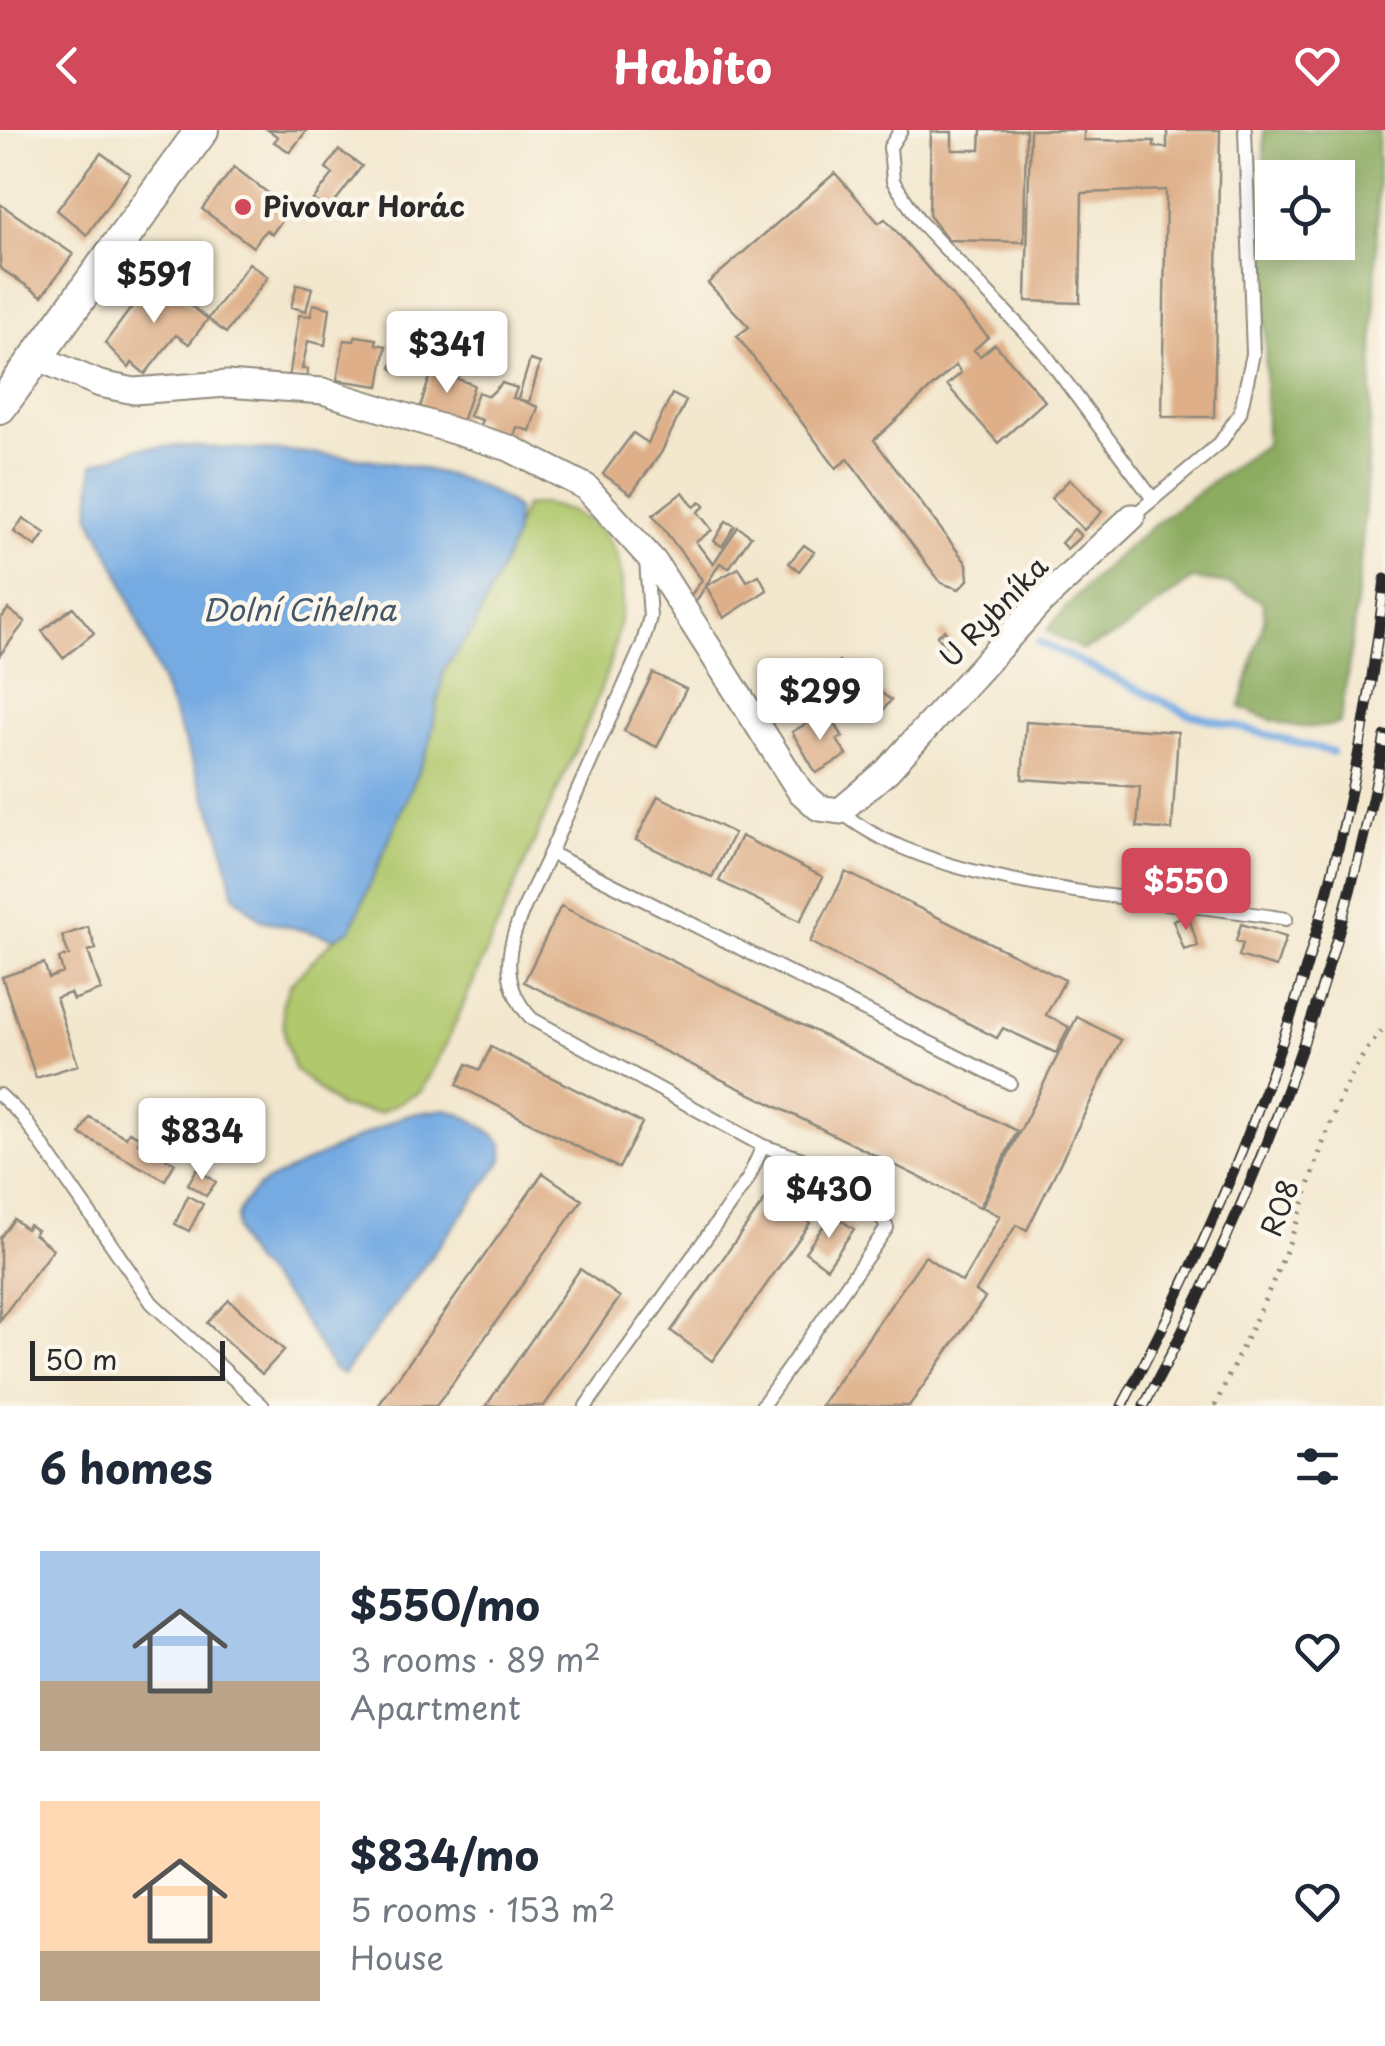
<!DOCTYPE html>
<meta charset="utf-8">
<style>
:root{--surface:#fff;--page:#f6f6f7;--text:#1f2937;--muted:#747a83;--accent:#d1495b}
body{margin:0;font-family:"Playpen Sans",sans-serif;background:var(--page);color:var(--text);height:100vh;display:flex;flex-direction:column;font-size:38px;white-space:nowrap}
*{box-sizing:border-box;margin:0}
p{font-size:32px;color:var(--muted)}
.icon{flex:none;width:55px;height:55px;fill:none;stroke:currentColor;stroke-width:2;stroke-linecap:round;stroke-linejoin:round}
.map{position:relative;height:1276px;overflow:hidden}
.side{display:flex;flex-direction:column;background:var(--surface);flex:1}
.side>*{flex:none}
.fabs{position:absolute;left:1255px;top:30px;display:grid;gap:20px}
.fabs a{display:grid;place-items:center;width:100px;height:100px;border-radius:0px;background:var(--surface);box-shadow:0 5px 25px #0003;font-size:50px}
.scale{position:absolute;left:30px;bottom:25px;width:195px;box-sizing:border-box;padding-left:10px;border:5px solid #2b2b2b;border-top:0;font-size:28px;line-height:35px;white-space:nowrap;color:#2b2b2b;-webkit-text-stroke:8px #fbf7ec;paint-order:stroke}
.price{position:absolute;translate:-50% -85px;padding:0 22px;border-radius:10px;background:#fff;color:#222;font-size:32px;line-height:65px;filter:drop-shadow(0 2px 5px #0008)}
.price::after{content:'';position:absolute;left:50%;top:60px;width:30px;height:22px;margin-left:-15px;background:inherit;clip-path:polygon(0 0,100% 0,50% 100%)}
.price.active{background:var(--accent);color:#fff}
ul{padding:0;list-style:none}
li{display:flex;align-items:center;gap:30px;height:250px;padding:0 40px}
li span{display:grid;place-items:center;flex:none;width:280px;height:200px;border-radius:0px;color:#555}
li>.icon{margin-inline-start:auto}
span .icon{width:120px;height:120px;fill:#fffc;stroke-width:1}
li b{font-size:42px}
h2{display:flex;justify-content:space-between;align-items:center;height:120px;padding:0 40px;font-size:42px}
header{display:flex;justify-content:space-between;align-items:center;height:130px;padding:0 40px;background:var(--accent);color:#fff;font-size:45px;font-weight:700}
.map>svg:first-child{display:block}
.green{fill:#b1c86d;stroke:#6e7a4c;stroke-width:2.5}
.forest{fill:#8cac60;stroke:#5c6c46;stroke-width:2.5;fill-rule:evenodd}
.water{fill:#75aae2;stroke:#506a86;stroke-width:2.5}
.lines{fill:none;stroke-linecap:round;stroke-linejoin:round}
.stream{stroke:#75aae2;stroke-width:8}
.building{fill:#deaf88}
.service-casing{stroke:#8f897c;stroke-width:16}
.minor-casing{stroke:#8f897c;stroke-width:29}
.tertiary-casing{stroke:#8f897c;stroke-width:36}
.path{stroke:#8f897c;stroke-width:5;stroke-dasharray:2.5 8;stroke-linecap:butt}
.service{stroke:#fff;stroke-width:12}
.minor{stroke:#fff;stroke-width:25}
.tertiary{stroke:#fff;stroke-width:32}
.rail-casing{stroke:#2b2b2b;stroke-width:11}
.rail{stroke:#fbf7ec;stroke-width:8;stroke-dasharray:22;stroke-linecap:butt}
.poi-dot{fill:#d1495b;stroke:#fbf7ec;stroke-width:4}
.labels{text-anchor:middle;stroke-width:9;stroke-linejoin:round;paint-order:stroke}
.poi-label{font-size:28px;font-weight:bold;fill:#2b2b2b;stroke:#fbf7ec;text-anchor:start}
.street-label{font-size:28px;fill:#2b2b2b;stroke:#fbf7ec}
.water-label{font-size:30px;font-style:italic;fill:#45576b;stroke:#fbf7ec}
</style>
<header><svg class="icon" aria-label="back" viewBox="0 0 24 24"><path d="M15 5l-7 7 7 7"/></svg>Habito<svg class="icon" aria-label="heart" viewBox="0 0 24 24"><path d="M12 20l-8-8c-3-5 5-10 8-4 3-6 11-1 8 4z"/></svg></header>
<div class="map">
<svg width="1385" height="1276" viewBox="0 0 1385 1276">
<rect width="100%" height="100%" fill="#fbf7ec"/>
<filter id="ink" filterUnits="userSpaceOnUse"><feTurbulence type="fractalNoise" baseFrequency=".01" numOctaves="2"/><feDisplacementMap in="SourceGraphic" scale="20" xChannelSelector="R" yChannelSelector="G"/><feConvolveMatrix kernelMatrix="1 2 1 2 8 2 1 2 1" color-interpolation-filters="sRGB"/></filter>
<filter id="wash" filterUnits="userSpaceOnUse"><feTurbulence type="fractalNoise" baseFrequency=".0048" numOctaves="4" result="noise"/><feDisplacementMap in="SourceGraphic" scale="40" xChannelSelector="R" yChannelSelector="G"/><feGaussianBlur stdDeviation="2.25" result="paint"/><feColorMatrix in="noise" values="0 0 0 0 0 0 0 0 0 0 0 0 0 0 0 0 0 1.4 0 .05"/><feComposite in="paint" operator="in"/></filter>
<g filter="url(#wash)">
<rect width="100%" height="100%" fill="#f3e7ce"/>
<path class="green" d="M 543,374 C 582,382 615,400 621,444 C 632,516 570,629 541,696 C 509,768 478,840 447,912 L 421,961 L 379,983 L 339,977 L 294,939 L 285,910 L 282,875 L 290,854 L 335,808 L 351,799 L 429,616 L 444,540 L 474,498 L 525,376 Z"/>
<path class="forest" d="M 1264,0 L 1379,0 C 1375,199 1372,396 1340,593 C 1304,604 1273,592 1240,577 L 1265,487 L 1263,472 L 1230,454 L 1192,449 L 1118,504 L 1083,520 L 1047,501 C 1107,423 1186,370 1266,314 ZM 1272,48 L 1338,48 L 1338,112 L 1272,112 Z"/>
<path class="water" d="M 181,316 C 261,320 462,323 517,380 L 514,409 L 474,498 L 444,539 L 429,616 L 351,799 L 335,808 L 261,790 L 234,765 L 220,703 L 119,443 L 90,386 L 93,334 L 139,318 Z
M 445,979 C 468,986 486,996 503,1014 L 503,1030 L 343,1244 L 334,1240 C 320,1218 307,1195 292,1175 C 259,1132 200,1101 265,1052 L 406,985 Z"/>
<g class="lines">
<path class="stream" d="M 1039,512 L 1189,584 L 1332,622"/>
</g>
<g id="blocks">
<path class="building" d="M 268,0 L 307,0 L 290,22 L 274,12 L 278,7 Z
M 981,0 L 1026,0 L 1024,112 L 948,110 L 929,85 L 931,2 L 952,2 L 952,20 L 980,20 Z
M 1030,0 L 1084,0 L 1084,10 L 1154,11 L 1154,17 L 1167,18 L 1167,0 L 1220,0 L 1214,287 L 1162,287 L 1166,60 L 1082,63 L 1080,173 L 1026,171 Z
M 339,20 L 362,36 L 328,81 L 313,70 L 333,44 L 326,38 Z
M 101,23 L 130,44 L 87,105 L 57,80 Z
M 234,37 L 285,76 L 281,81 L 286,85 L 272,104 L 266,100 L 253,117 L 202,79 Z
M 835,43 L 879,93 L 885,89 L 988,207 L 974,220 L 980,226 L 995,214 L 1045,271 L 998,313 L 947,255 L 961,243 L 956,235 L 874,310 L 967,434 L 968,450 L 959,459 L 941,453 L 848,329 L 836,338 L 737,206 L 749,197 L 708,153 Z
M 0,74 L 73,124 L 42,166 L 0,138 Z
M 249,133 L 268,147 L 226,203 L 208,189 Z
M 154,147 L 208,189 L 189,214 L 176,205 L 145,244 L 132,233 L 129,238 L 105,213 Z
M 297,154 L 312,158 L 306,181 L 291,177 Z
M 313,174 L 330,178 L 325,215 L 308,211 L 302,239 L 308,239 L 307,249 L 289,247 L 299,185 L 311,186 Z
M 407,201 L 416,205 L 399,242 L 391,238 Z
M 356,206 L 376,209 L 376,214 L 386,216 L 379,256 L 337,250 L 344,210 L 354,211 Z
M 530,230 L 540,233 L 529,272 L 518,269 L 538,277 L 530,301 L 517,297 L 513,309 L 479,297 L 482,290 L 469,286 L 478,262 L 489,266 L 502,253 L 517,258 L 513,268 L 518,269 Z
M 450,240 L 457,242 L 455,248 L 474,255 L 462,292 L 420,277 L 432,241 L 448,246 Z
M 672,264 L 686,271 L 661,323 L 631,364 L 603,344 L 633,303 L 648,313 Z
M 1070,349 L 1102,382 L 1084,400 L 1051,368 Z
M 683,362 L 694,377 L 701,372 L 705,376 L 698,382 L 712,400 L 696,412 L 713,434 L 738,397 L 751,406 L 729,438 L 720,433 L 695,473 L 690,466 L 702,450 L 653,385 Z
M 23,388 L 45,403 L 36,416 L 14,402 Z
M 726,391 L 735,396 L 722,416 L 714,411 Z
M 1074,399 L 1081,406 L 1067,419 L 1061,413 Z
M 804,415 L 814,422 L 799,441 L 789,433 Z
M 739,438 L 747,451 L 759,445 L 767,460 L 724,488 L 706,456 Z
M 73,477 L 94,503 L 63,528 L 42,501 Z
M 8,479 L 25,492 L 0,525 L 0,490 Z
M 944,500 L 952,511 L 946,516 L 937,506 Z
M 839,531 L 891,570 L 875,591 L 823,552 Z
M 653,543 L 686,559 L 657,617 L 624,601 Z
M 823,584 L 826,591 L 831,587 L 843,607 L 837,610 L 847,625 L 816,643 L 792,602 Z
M 1026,592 L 1178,602 L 1172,700 L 1137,697 L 1140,657 L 1022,649 Z
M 658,666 L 734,703 L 712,747 L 636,710 Z
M 741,706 L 823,747 L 800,791 L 719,751 Z
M 846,742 L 1065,850 L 1046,885 L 1069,897 L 1056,923 L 1003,898 L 997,908 L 810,812 Z
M 561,776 L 1017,1001 L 980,1077 L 524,852 Z
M 1188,785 L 1198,816 L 1184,820 L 1173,790 Z
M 1241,794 L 1286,807 L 1276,837 L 1239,826 L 1243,813 L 1236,811 Z
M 88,797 L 96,819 L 88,821 L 101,860 L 73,870 L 70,863 L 56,868 L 78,935 L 36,948 L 2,847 L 44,833 L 49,848 L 63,843 L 59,828 L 69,825 L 62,806 Z
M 1077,887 L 1121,910 L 1027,1100 L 1016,1095 L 976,1161 L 985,1168 L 909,1276 L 821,1276 L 925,1126 L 962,1152 L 1000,1086 L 982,1077 Z
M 491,917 L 642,993 L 619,1038 L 457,955 L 467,934 L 480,940 Z
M 89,987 L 126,1007 L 129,1002 L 141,1008 L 138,1013 L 158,1024 L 160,1019 L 168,1022 L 165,1028 L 175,1033 L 165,1050 L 80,1004 Z
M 197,1039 L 216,1052 L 206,1066 L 188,1054 Z
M 543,1043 L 582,1070 L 445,1264 L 436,1276 L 378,1276 Z
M 769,1064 L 810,1093 L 712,1231 L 671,1201 Z
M 188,1066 L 203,1074 L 189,1101 L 175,1094 Z
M 832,1084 L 854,1099 L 827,1138 L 805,1122 Z
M 14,1089 L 26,1099 L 29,1095 L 37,1100 L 34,1104 L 53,1119 L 0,1190 L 0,1108 Z
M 580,1139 L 620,1167 L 544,1276 L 486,1276 Z
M 229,1170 L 284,1220 L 262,1244 L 207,1193 Z"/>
</g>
</g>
<g filter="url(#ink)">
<use href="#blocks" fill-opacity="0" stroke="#8f897c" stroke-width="2.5"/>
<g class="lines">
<defs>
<path id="service" d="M 901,0 L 890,17 L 893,51 L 920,92 L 1042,220 L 1153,369
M 1132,387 L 1220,313 L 1240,283 L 1253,224 L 1245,0
M 646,430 L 650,487 L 642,516 L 550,723 L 1010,953
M 840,681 C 937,763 1161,767 1286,789
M 550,723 C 526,778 482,837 532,889 L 763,1016 L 748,1049 L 586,1276
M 0,965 L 22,986 L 152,1173 L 263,1276
M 762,1276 L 887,1098 C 862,1046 815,1033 763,1016"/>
<path id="minor" d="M 38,228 L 100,254 L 134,261 L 227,254 L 323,261 L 509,318 L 586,357 L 654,432 L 800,661 L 819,678 L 840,681 L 887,641 L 1037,476 L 1132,387"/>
<path id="tertiary" d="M 0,277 L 202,0"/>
</defs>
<use href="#service" class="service-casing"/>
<use href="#minor" class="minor-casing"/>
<use href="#tertiary" class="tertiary-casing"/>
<path class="path" d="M 118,162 L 133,172
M 1215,1276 C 1241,1218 1272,1160 1294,1100 C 1320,1029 1334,954 1385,897"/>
<use href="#service" class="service"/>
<use href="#minor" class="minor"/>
<use href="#tertiary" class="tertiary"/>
<defs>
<path id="rail" d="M 1122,1276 C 1265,1008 1351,751 1385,449
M 1144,1276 C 1257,1064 1341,843 1385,606"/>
</defs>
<use href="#rail" class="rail-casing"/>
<use href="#rail" class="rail"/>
</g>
</g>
<circle class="poi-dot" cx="243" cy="77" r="10"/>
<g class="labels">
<g class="poi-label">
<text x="263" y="87">Pivovar Horác</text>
</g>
<g class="street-label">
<text transform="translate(994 482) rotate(-46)" y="10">U Rybníka</text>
<text transform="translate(1280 1078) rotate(-70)" y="10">R08</text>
</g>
<g class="water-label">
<text x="299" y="491">Dolní Cihelna</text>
</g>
</g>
</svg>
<div class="fabs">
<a><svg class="icon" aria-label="locate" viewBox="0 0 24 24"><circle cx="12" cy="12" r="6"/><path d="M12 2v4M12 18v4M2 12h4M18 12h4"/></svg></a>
</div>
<div class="scale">50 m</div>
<b class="price" style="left:154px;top:196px">$591</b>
<b class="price" style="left:447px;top:266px">$341</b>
<b class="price" style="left:820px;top:613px">$299</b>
<b class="price active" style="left:1186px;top:803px">$550</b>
<b class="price" style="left:202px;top:1053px">$834</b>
<b class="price" style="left:829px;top:1111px">$430</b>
</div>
<section class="side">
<h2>6 homes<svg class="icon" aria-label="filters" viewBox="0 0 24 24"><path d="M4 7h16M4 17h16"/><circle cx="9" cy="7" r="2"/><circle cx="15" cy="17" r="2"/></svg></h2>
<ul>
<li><span style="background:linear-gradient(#a9c7e8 65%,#b9a48a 0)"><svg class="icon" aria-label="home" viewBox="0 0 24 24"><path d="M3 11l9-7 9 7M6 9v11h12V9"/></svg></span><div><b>$550/mo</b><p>3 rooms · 89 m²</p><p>Apartment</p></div><svg class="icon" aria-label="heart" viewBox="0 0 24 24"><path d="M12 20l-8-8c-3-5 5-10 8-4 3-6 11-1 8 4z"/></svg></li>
<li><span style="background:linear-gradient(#ffd9b3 75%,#b9a48a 0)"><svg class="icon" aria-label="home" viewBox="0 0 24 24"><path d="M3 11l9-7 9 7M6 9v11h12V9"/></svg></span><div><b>$834/mo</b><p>5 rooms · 153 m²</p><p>House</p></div><svg class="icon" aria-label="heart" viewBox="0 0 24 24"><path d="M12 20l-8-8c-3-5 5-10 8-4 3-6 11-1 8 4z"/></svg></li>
</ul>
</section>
